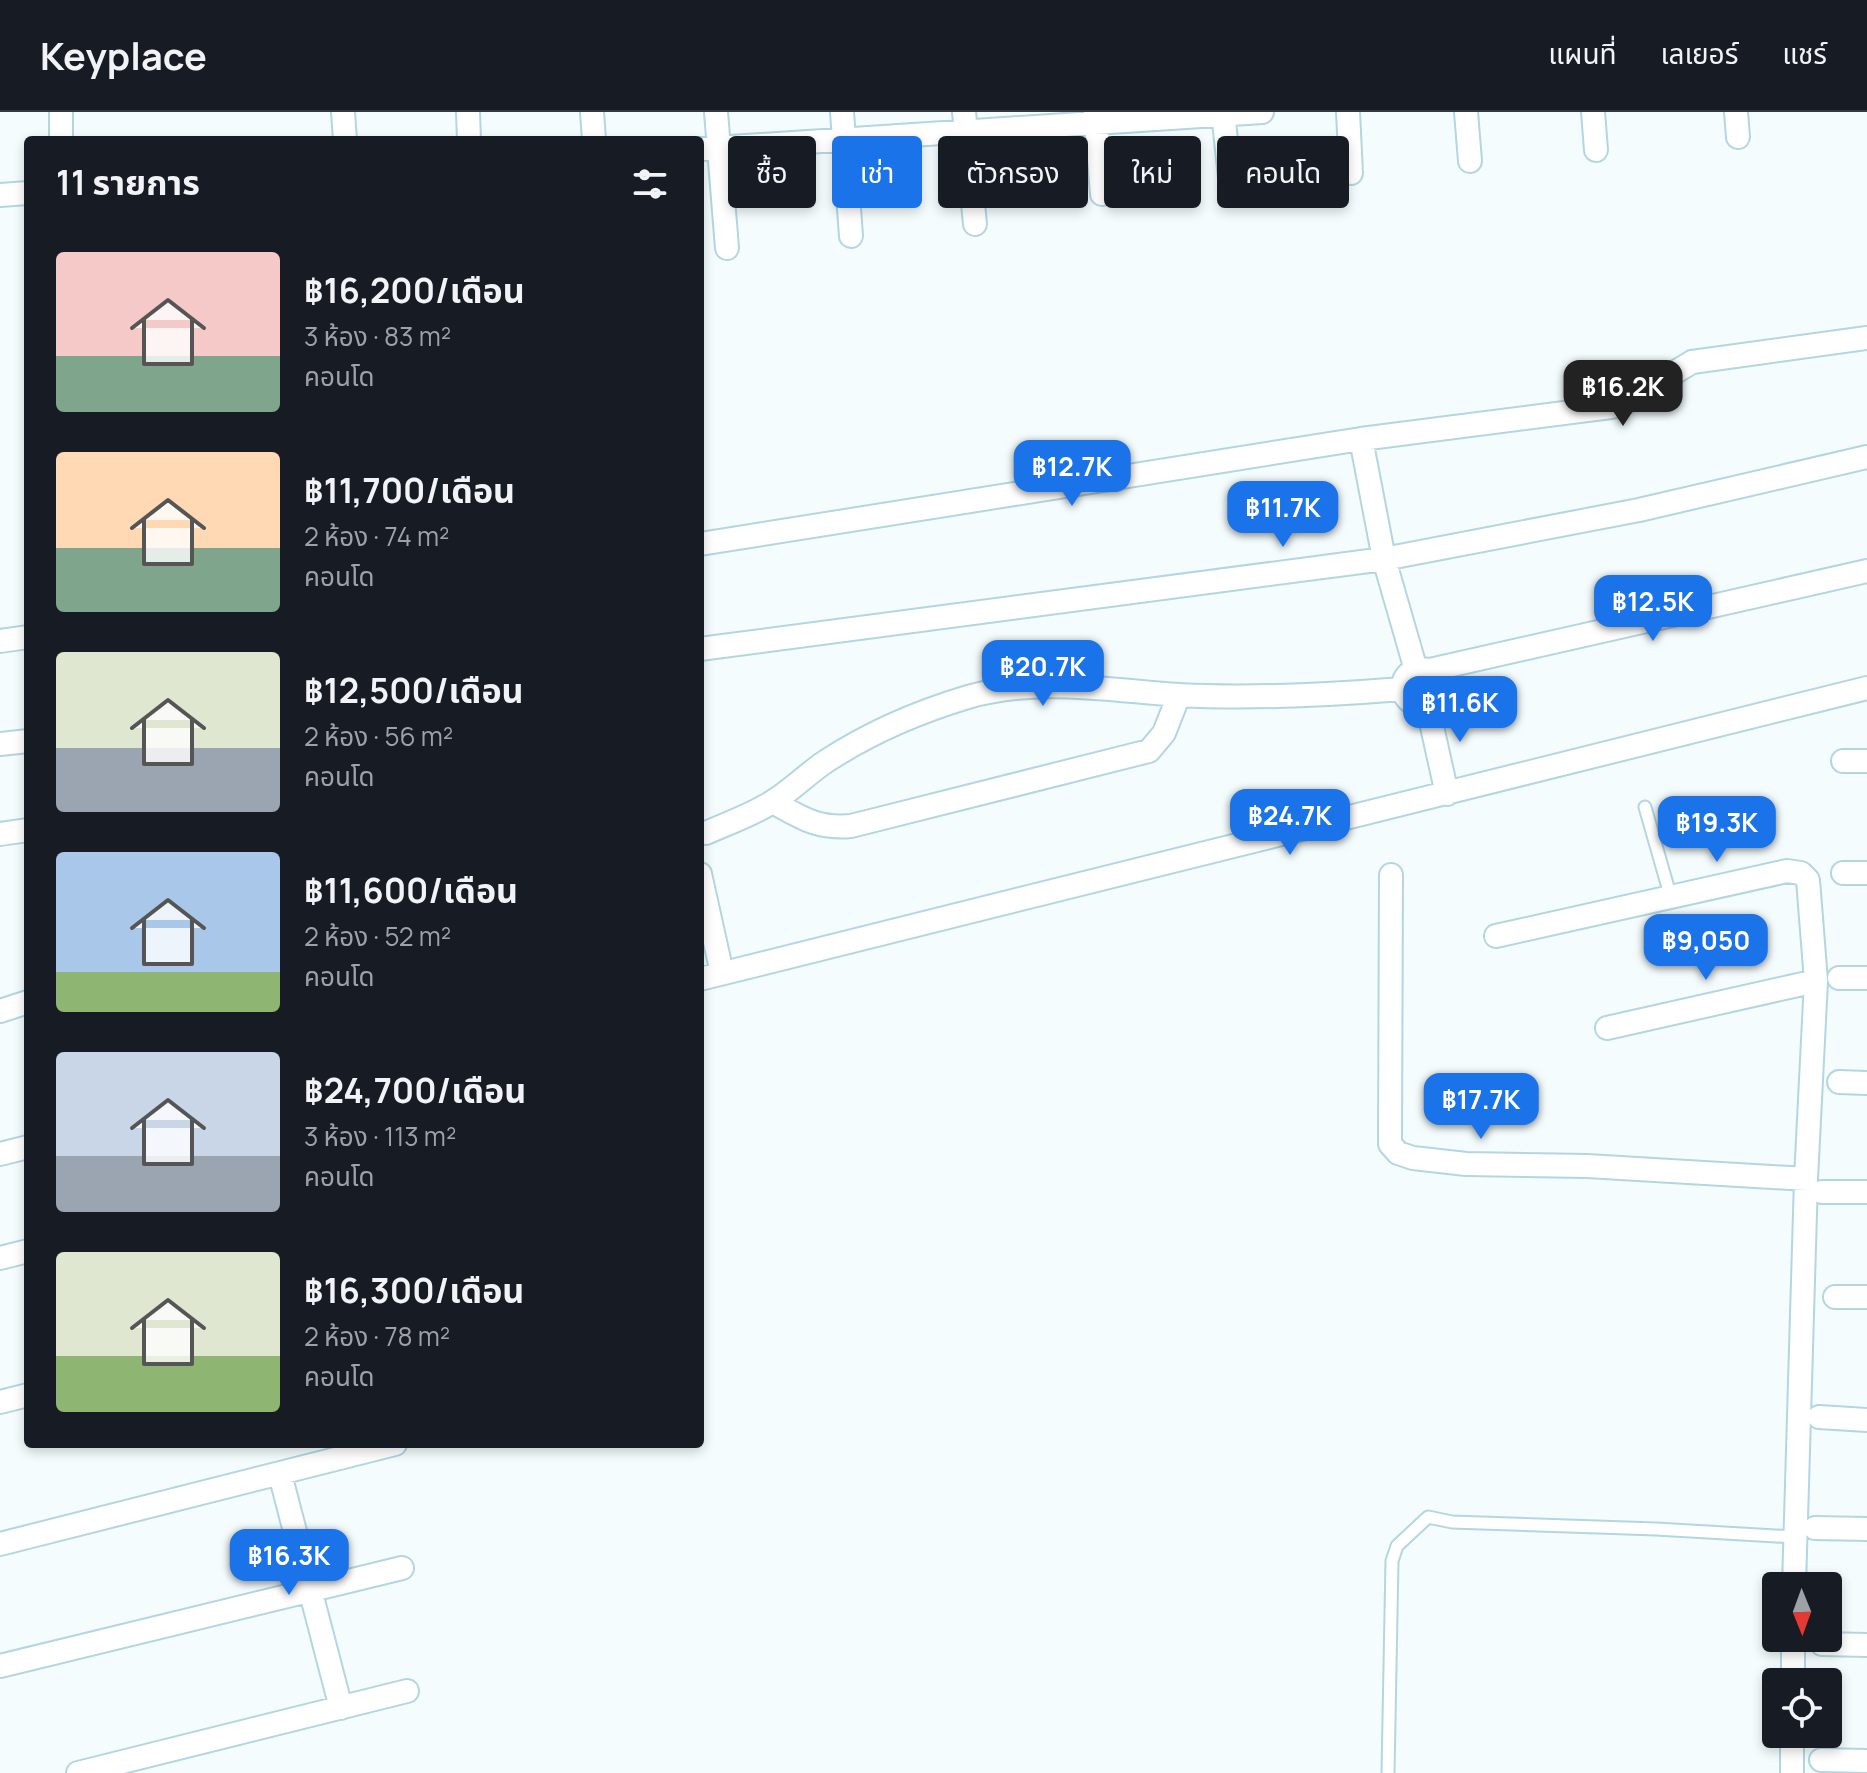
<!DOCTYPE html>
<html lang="th">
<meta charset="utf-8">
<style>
:root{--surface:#171b24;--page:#20242c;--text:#f1f3f6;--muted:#9ea1a6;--line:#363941;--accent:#1a73e8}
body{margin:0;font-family:Manrope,"Noto Sans Thai",sans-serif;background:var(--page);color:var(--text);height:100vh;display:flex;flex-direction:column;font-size:30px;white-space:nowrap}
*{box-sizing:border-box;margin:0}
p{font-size:26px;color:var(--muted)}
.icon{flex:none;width:44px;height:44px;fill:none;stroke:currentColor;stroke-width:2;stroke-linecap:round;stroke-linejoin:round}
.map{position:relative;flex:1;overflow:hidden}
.side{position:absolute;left:24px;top:24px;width:680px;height:1312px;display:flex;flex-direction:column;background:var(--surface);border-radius:8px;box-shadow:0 4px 12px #0003}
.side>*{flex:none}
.hud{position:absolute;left:728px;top:24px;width:760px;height:72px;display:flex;gap:16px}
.needle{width:52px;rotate:179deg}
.buttons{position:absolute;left:1762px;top:1460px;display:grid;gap:16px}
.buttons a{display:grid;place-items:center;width:80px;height:80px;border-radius:8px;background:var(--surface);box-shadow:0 4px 12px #0003;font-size:40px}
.price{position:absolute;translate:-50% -68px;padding:0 18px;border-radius:16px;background:var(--accent);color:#fff;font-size:26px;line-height:52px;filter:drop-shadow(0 2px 4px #0008)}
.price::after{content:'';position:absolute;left:50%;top:48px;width:24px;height:18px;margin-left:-12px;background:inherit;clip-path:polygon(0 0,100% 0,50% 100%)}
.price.current{background:#222;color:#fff}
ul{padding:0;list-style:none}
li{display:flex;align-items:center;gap:24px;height:200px;padding:0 32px}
li span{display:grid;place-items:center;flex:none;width:224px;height:160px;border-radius:8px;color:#555}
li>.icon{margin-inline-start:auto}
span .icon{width:96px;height:96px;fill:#fffc;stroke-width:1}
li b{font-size:34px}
h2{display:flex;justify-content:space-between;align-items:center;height:96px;padding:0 32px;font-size:34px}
.pill{padding:0 28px;border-radius:8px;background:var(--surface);box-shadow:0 4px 12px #0003;font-size:28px;line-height:72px}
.pill.current{background:var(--accent);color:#fff}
header{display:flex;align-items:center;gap:48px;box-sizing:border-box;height:112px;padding:0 40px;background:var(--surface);border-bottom:2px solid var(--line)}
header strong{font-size:38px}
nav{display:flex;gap:44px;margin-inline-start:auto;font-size:28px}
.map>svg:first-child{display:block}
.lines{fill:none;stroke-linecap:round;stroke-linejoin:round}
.lane-casing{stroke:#b3d6e1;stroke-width:15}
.street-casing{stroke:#b3d6e1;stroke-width:26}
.lane{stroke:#fff;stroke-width:11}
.street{stroke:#fff;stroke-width:22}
</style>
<header>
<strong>Keyplace</strong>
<nav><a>แผนที่</a><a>เลเยอร์</a><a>แชร์</a></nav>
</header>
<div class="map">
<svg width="1867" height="1661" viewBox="0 0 1867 1661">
<rect width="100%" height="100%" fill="#f4fcfe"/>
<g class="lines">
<defs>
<path id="lane" d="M 1645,695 L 1671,786
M 1388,1661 L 1392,1449 L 1397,1434 L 1428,1405 L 1452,1410 L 1656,1417 L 1794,1425"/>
<path id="street" d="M 61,0 L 61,28
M 343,0 L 345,28
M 468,0 L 469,28
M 592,0 L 594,28
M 716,0 L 727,136
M 842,0 L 851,124
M 964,0 L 975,112
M 1095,0 L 1102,82
M 1223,0 L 1231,75
M 1348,0 L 1351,61
M 1466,0 L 1470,49
M 1593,0 L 1596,38
M 1736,0 L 1738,25
M 700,37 L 1262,0
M 0,83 L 28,81
M 1361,327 L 1611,295 L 1621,293 L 1692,250 L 1867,226
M 700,432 L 1361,327 L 1384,447 L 1416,558
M 0,529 L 28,525
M 700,537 L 1384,447 L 1639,398 L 1867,345
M1403 575a18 18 0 1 1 36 0a18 18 0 1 1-36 0Z
M 1430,558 L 1867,459
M 1427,592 L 1447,682
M 0,632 L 28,629
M 1843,649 L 1867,649
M 773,690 C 802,706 817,717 851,714 L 1149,639 L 1164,621 L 1179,583
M 706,721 C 728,711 752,703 772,690 C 791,679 807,662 825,650 C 869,621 918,600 968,585 C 1038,565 1107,578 1179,583 C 1253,587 1328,583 1402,577
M 0,722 L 28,718
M 1843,761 L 1867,761
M 700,762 L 722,861
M 1391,763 L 1390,1032 L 1398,1041 L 1413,1046 L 1466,1052 L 1587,1054 L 1806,1067
M 1496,824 L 1787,759 L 1801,761 L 1808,768 L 1816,869 L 1806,1067 L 1794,1474
M 1839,866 L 1867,866
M 700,867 L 1867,576
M 0,899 L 28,890
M 1607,916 L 1816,869
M 1839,970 L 1867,971
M 0,1042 L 28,1035
M 1822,1080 L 1867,1080
M 0,1146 L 28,1139
M 1835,1185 L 1867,1185
M 0,1290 L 28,1283
M 1819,1305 L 1867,1308
M 280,1362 L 341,1596
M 1815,1416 L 1867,1417
M 0,1432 L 395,1332
M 1822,1532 L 1867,1533
M 0,1554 L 402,1456
M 1793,1570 L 1793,1526
M 1821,1648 L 1867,1649
M 78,1661 L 407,1579
M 1792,1661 L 1792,1622"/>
</defs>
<use href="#lane" class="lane-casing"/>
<use href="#street" class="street-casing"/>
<use href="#lane" class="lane"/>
<use href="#street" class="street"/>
</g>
</svg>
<div class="buttons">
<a><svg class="needle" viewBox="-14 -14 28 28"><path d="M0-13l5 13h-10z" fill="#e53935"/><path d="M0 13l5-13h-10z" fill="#9ea1a6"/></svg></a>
<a><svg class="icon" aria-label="locate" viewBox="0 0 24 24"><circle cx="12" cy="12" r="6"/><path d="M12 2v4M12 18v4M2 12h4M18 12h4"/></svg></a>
</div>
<b class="price current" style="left:1623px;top:316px">฿16.2K</b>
<b class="price" style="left:1072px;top:396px">฿12.7K</b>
<b class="price" style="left:1283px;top:437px">฿11.7K</b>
<b class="price" style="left:1653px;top:531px">฿12.5K</b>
<b class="price" style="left:1043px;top:596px">฿20.7K</b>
<b class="price" style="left:1460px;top:632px">฿11.6K</b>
<b class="price" style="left:1290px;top:745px">฿24.7K</b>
<b class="price" style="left:1717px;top:752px">฿19.3K</b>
<b class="price" style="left:1706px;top:870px">฿9,050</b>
<b class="price" style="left:1481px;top:1029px">฿17.7K</b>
<b class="price" style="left:289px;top:1485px">฿16.3K</b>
<div class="hud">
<a class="pill">ซื้อ</a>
<a class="pill current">เช่า</a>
<a class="pill">ตัวกรอง</a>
<a class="pill">ใหม่</a>
<a class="pill">คอนโด</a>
</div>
<section class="side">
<h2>11 รายการ<svg class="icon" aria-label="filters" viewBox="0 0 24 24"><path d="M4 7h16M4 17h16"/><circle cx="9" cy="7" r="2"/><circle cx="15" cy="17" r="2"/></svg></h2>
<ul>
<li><span style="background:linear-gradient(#f6c9c9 65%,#7fa58c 0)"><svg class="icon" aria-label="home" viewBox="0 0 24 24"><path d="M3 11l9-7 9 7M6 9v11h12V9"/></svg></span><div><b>฿16,200/เดือน</b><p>3 ห้อง · 83 m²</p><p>คอนโด</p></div></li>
<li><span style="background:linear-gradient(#ffd9b3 60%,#7fa58c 0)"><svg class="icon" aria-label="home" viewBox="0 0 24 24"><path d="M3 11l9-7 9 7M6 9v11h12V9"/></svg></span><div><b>฿11,700/เดือน</b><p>2 ห้อง · 74 m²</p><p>คอนโด</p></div></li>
<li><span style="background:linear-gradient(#dfe7d0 60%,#9aa5b1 0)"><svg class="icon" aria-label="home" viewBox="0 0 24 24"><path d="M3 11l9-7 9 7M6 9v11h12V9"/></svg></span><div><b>฿12,500/เดือน</b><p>2 ห้อง · 56 m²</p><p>คอนโด</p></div></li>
<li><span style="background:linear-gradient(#a9c7e8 75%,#8fb573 0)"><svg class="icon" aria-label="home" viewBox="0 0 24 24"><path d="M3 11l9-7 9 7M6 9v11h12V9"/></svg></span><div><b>฿11,600/เดือน</b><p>2 ห้อง · 52 m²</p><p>คอนโด</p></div></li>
<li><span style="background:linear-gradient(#c9d6e8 65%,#9aa5b1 0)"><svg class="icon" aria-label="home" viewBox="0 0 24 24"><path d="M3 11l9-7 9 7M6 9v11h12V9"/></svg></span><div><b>฿24,700/เดือน</b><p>3 ห้อง · 113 m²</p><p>คอนโด</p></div></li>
<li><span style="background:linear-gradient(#dfe7d0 65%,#8fb573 0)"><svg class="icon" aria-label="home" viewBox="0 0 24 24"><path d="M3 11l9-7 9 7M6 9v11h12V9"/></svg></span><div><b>฿16,300/เดือน</b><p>2 ห้อง · 78 m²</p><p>คอนโด</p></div></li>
</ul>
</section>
</div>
